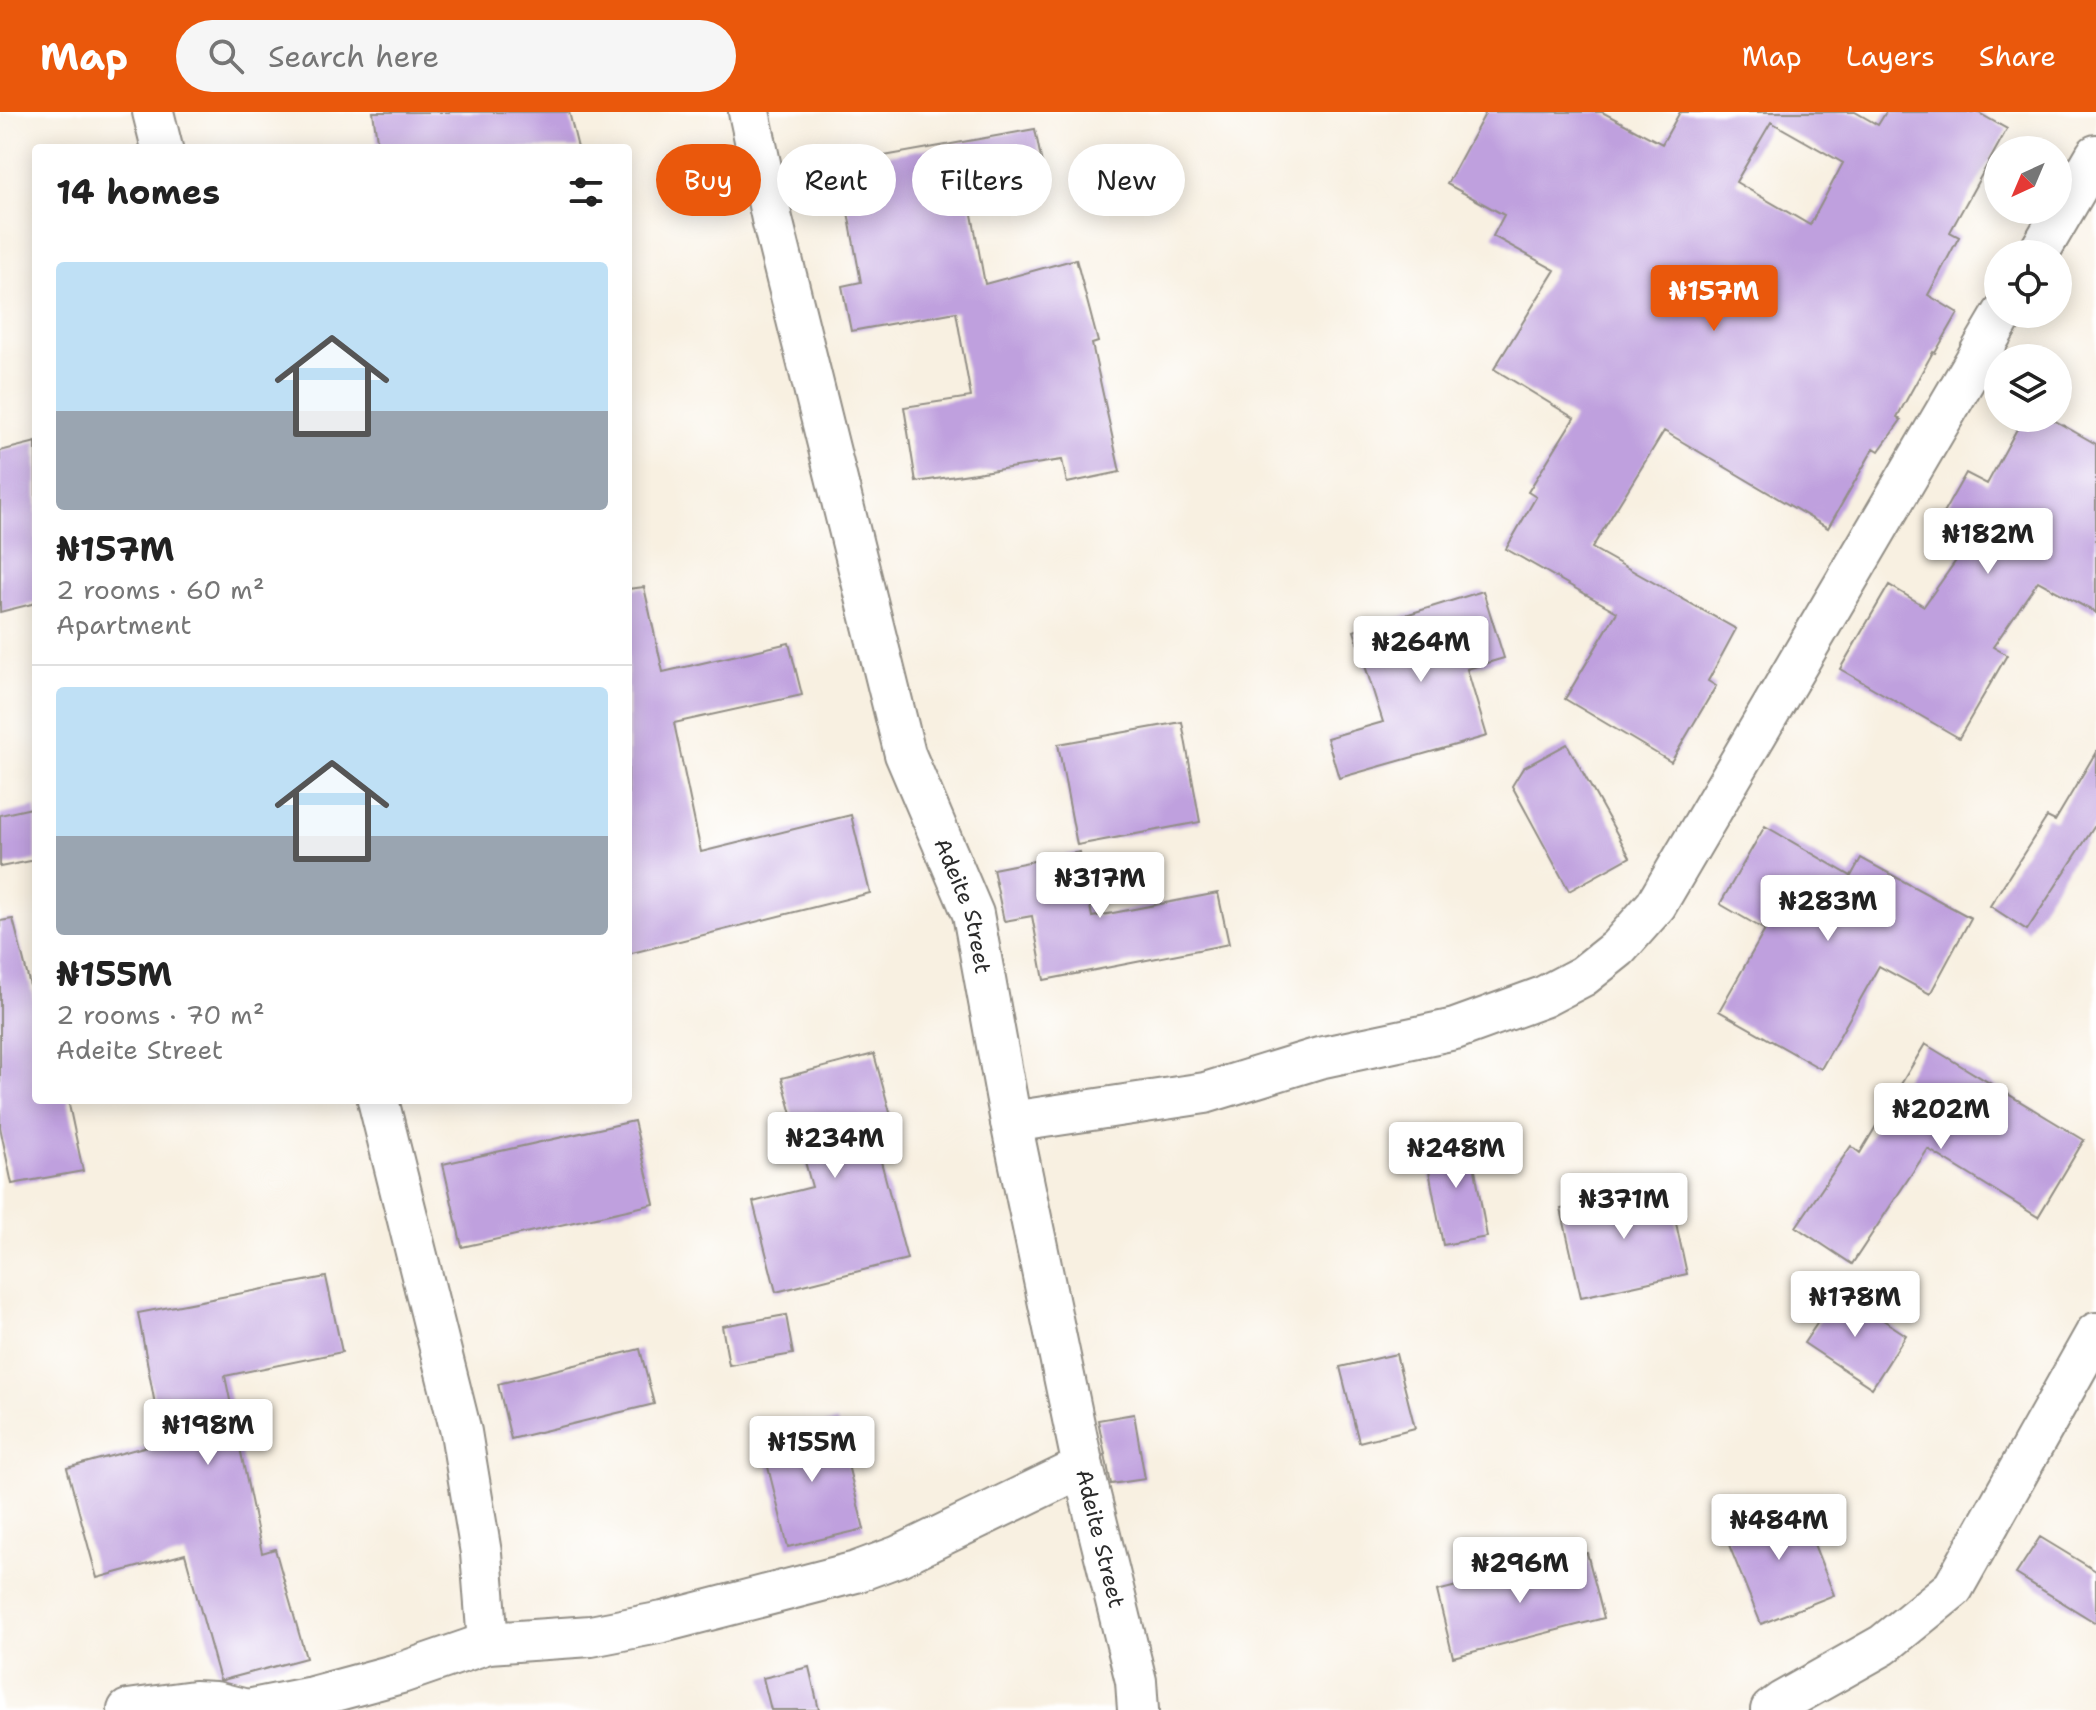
<!DOCTYPE html>
<meta charset="utf-8">
<style>
:root{--surface:#fff;--page:#f6f6f6;--text:#222;--muted:#767676;--line:#e0e0e0;--accent:#ea580c}
body{margin:0;font-family:"Shantell Sans",sans-serif;background:var(--page);color:var(--text);height:100vh;display:flex;flex-direction:column;font-size:30px;white-space:nowrap}
*{box-sizing:border-box;margin:0}
p{font-size:26px;color:var(--muted)}
.icon{flex:none;width:44px;height:44px;fill:none;stroke:currentColor;stroke-width:2;stroke-linecap:round;stroke-linejoin:round}
.map{position:relative;flex:1;overflow:hidden}
.side{position:absolute;left:32px;top:32px;width:600px;height:960px;display:flex;flex-direction:column;background:var(--surface);border-radius:8px;box-shadow:0 4px 20px #0003}
.side>*{flex:none}
.top-card{position:absolute;left:656px;top:32px;width:760px;height:72px;display:flex;gap:16px}
.needle{width:52px;rotate:224deg}
.fabs{position:absolute;left:1984px;top:24px;display:grid;gap:16px}
.fabs a{display:grid;place-items:center;width:88px;height:88px;border-radius:50%;background:var(--surface);box-shadow:0 4px 20px #0003;font-size:40px}
.price{position:absolute;translate:-50% -68px;padding:0 18px;border-radius:8px;background:#fff;color:#222;font-size:26px;line-height:52px;filter:drop-shadow(0 2px 4px #0008)}
.price::after{content:'';position:absolute;left:50%;top:48px;width:24px;height:18px;margin-left:-12px;background:inherit;clip-path:polygon(0 0,100% 0,50% 100%)}
.price.on{background:var(--accent);color:#fff}
ul{padding:0;list-style:none}
li{display:grid;align-content:center;gap:16px;height:424px;padding:0 24px}
li+li{border-top:2px solid var(--line)}
li span{display:grid;place-items:center;height:248px;border-radius:8px;color:#555}
li>.icon{margin-inline-start:auto}
span .icon{width:144px;height:144px;fill:#fffc;stroke-width:1}
li b{font-size:34px}
h2{display:flex;justify-content:space-between;align-items:center;height:96px;padding:0 24px;font-size:34px}
.chip{padding:0 28px;border-radius:36px;background:var(--surface);box-shadow:0 4px 20px #0003;font-size:28px;line-height:72px}
.chip.on{background:var(--accent);color:#fff}
header{display:flex;align-items:center;gap:48px;box-sizing:border-box;height:112px;padding:0 40px;background:var(--accent);color:#fff}
header strong{font-size:38px}
nav{display:flex;gap:44px;margin-inline-start:auto;font-size:28px}
.search{width:560px;height:72px;background:var(--page);display:flex;align-items:center;gap:20px;box-sizing:border-box;padding:0 28px;border-radius:44px;color:var(--muted);font-size:30px}
.map>svg:first-child{display:block}
.building{fill:#bfa0de;fill-rule:evenodd}
.lines{fill:none;stroke-linecap:round;stroke-linejoin:round}
.street-casing{stroke:#928e86;stroke-width:44}
.street{stroke:#fff;stroke-width:40}
.labels{text-anchor:middle;stroke-width:7;stroke-linejoin:round;paint-order:stroke}
.street-label{font-size:22px;fill:#2b2b2b;stroke:#fff}
</style>
<header>
<strong>Map</strong>
<div class="search"><svg class="icon" aria-label="search" viewBox="0 0 24 24"><circle cx="10" cy="10" r="6"/><path d="M15 15l6 6"/></svg>Search here</div>
<nav><a>Map</a><a>Layers</a><a>Share</a></nav>
</header>
<div class="map">
<svg width="2096" height="1598" viewBox="0 0 2096 1598">
<rect width="100%" height="100%" fill="#fff"/>
<filter id="ink" filterUnits="userSpaceOnUse"><feTurbulence type="fractalNoise" baseFrequency=".0125" numOctaves="2"/><feDisplacementMap in="SourceGraphic" scale="16" xChannelSelector="R" yChannelSelector="G"/><feConvolveMatrix kernelMatrix="1 2 1 2 8 2 1 2 1" color-interpolation-filters="sRGB"/></filter>
<filter id="wash" filterUnits="userSpaceOnUse"><feTurbulence type="fractalNoise" baseFrequency=".006" numOctaves="4" result="noise"/><feDisplacementMap in="SourceGraphic" scale="32" xChannelSelector="R" yChannelSelector="G"/><feGaussianBlur stdDeviation="1.8" result="paint"/><feColorMatrix in="noise" values="0 0 0 0 0 0 0 0 0 0 0 0 0 0 0 0 0 1.4 0 .05"/><feComposite in="paint" operator="in"/></filter>
<g filter="url(#wash)">
<rect width="100%" height="100%" fill="#f8f0e1"/>
<g id="blocks">
<path class="building" d="M 373,0 L 569,0 L 578,36 L 378,36 Z
M 1486,0 L 1602,0 L 1662,32 L 1680,0 L 1855,0 L 1878,13 L 1886,0 L 1977,0 L 2007,17 L 1950,120 L 1959,125 L 1928,183 L 1958,201 L 1935,241 L 1933,240 L 1897,305 L 1901,308 L 1879,339 L 1874,336 L 1828,416 L 1664,319 L 1592,436 L 1736,517 L 1708,569 L 1716,574 L 1671,650 L 1565,587 L 1617,500 L 1506,437 L 1536,385 L 1528,380 L 1574,306 L 1494,257 L 1555,158 L 1493,124 L 1504,103 L 1447,72 ZM 1771,10 L 1843,51 L 1810,113 L 1736,70 Z
M 1035,17 L 1045,67 L 968,81 L 985,172 L 1076,147 L 1098,230 L 1092,232 L 1120,360 L 1067,371 L 1062,348 L 916,370 L 904,295 L 971,285 L 956,200 L 851,219 L 842,174 L 861,170 L 839,52 Z
M 2023,306 L 2050,306 L 2096,332 L 2096,501 L 2038,469 L 1993,535 L 2007,543 L 1959,626 L 1840,557 L 1889,473 L 1924,494 L 1969,430 L 1937,412 L 1966,361 L 1987,372 Z
M 36,330 L 36,491 L 0,500 L 0,339 Z
M 644,475 L 663,560 L 789,531 L 802,583 L 674,611 L 701,740 L 851,703 L 870,781 L 628,842 L 628,477 Z
M 1483,479 L 1504,546 L 1467,557 L 1487,624 L 1339,666 L 1327,626 L 1383,610 L 1354,519 Z
M 1182,610 L 1200,710 L 1077,733 L 1058,632 Z
M 1567,632 L 1630,745 L 1569,779 L 1512,674 L 1523,656 Z
M 2096,640 L 2096,712 L 2027,818 L 1990,794 L 2047,705 L 2055,709 Z
M 36,695 L 36,748 L 0,755 L 0,703 Z
M 1765,714 L 1851,764 L 1861,746 L 1971,806 L 1930,882 L 1879,854 L 1821,957 L 1719,899 L 1765,818 L 1720,792 Z
M 1080,740 L 1092,805 L 1218,781 L 1229,832 L 1044,868 L 1032,804 L 1004,809 L 993,757 Z
M 13,807 L 36,897 L 36,988 L 68,988 L 83,1059 L 12,1072 L 0,1015 L 0,809 Z
M 1925,932 L 2084,1028 L 2038,1105 L 1928,1037 L 1852,1152 L 1796,1115 L 1851,1034 L 1860,1041 Z
M 874,942 L 900,1037 L 879,1042 L 907,1147 L 776,1180 L 753,1090 L 812,1075 L 782,966 Z
M 634,1009 L 654,1092 L 462,1135 L 443,1052 Z
M 1469,1024 L 1487,1125 L 1443,1133 L 1424,1032 Z
M 1668,1074 L 1687,1162 L 1581,1185 L 1561,1097 Z
M 326,1165 L 342,1240 L 225,1264 L 262,1441 L 275,1437 L 306,1546 L 223,1568 L 220,1568 L 185,1442 L 97,1466 L 67,1356 L 162,1330 L 138,1201 Z
M 1839,1179 L 1906,1223 L 1872,1276 L 1804,1231 Z
M 786,1203 L 793,1242 L 729,1253 L 722,1214 Z
M 640,1237 L 654,1292 L 511,1327 L 498,1272 Z
M 1396,1242 L 1415,1316 L 1359,1330 L 1340,1255 Z
M 1134,1302 L 1145,1367 L 1111,1372 L 1098,1308 Z
M 837,1309 L 864,1417 L 788,1435 L 761,1327 Z
M 1797,1389 L 1834,1483 L 1761,1512 L 1723,1418 Z
M 2040,1425 L 2096,1459 L 2096,1511 L 2016,1462 Z
M 1587,1441 L 1604,1506 L 1453,1545 L 1437,1479 Z
M 809,1555 L 819,1598 L 771,1598 L 763,1566 Z"/>
</g>
</g>
<g filter="url(#ink)">
<use href="#blocks" fill-opacity="0" stroke="#928e86" stroke-width="2"/>
<g class="lines">
<defs>
<g id="street">
<path d="M 153,0 L 162,36"/>
<path id="s1" d="M 749,0 L 772,107 L 905,642 L 973,802 L 1011,1010 L 1083,1355 L 1136,1569 L 1138,1598"/>
<path d="M 2038,142 L 2096,43"/>
<path d="M 378,988 L 461,1320 L 481,1441 L 488,1531"/>
<path d="M 1011,1010 L 1205,981 L 1319,946 L 1455,917 L 1543,885 L 1583,864 L 1618,836 L 1656,793 L 2003,202"/>
<path d="M 128,1598 L 194,1589 L 215,1590 L 247,1598 L 312,1585 L 401,1561 L 488,1531 L 591,1524 L 663,1510 L 856,1460 L 899,1444 L 1083,1355"/>
<path d="M 1771,1598 L 1782,1590 L 1883,1533 L 1953,1476 L 2096,1221"/>
</g>
</defs>
<use href="#street" class="street-casing"/>
<use href="#street" class="street"/>
</g>
</g>
<g class="labels">
<g class="street-label">
<text dy="8" stroke="none"><textPath href="#s1" startOffset="824">Adeite Street</textPath></text>
<text dy="8" stroke="none"><textPath href="#s1" startOffset="1472">Adeite Street</textPath></text>
</g>
</g>
</svg>
<div class="fabs">
<a><svg class="needle" viewBox="-14 -14 28 28"><path d="M0-13l5 13h-10z" fill="#e53935"/><path d="M0 13l5-13h-10z" fill="#767676"/></svg></a>
<a><svg class="icon" aria-label="locate" viewBox="0 0 24 24"><circle cx="12" cy="12" r="6"/><path d="M12 2v4M12 18v4M2 12h4M18 12h4"/></svg></a>
<a><svg class="icon" aria-label="layers" viewBox="0 0 24 24"><path d="M12 4l9 5-9 5-9-5zM3 14l9 5 9-5"/></svg></a>
</div>
<b class="price on" style="left:1714px;top:221px">₦157M</b>
<b class="price" style="left:1988px;top:464px">₦182M</b>
<b class="price" style="left:1421px;top:572px">₦264M</b>
<b class="price" style="left:1100px;top:808px">₦317M</b>
<b class="price" style="left:1828px;top:831px">₦283M</b>
<b class="price" style="left:1941px;top:1039px">₦202M</b>
<b class="price" style="left:835px;top:1068px">₦234M</b>
<b class="price" style="left:1456px;top:1078px">₦248M</b>
<b class="price" style="left:1624px;top:1129px">₦371M</b>
<b class="price" style="left:1855px;top:1227px">₦178M</b>
<b class="price" style="left:208px;top:1355px">₦198M</b>
<b class="price" style="left:812px;top:1372px">₦155M</b>
<b class="price" style="left:1779px;top:1450px">₦484M</b>
<b class="price" style="left:1520px;top:1493px">₦296M</b>
<div class="top-card">
<a class="chip on">Buy</a>
<a class="chip">Rent</a>
<a class="chip">Filters</a>
<a class="chip">New</a>
</div>
<section class="side">
<h2>14 homes<svg class="icon" aria-label="filters" viewBox="0 0 24 24"><path d="M4 7h16M4 17h16"/><circle cx="9" cy="7" r="2"/><circle cx="15" cy="17" r="2"/></svg></h2>
<ul>
<li><span style="background:linear-gradient(#bfe0f5 60%,#9aa5b1 0)"><svg class="icon" aria-label="home" viewBox="0 0 24 24"><path d="M3 11l9-7 9 7M6 9v11h12V9"/></svg></span><div><b>₦157M</b><p>2 rooms · 60 m²</p><p>Apartment</p></div></li>
<li><span style="background:linear-gradient(#bfe0f5 60%,#9aa5b1 0)"><svg class="icon" aria-label="home" viewBox="0 0 24 24"><path d="M3 11l9-7 9 7M6 9v11h12V9"/></svg></span><div><b>₦155M</b><p>2 rooms · 70 m²</p><p>Adeite Street</p></div></li>
</ul>
</section>
</div>
